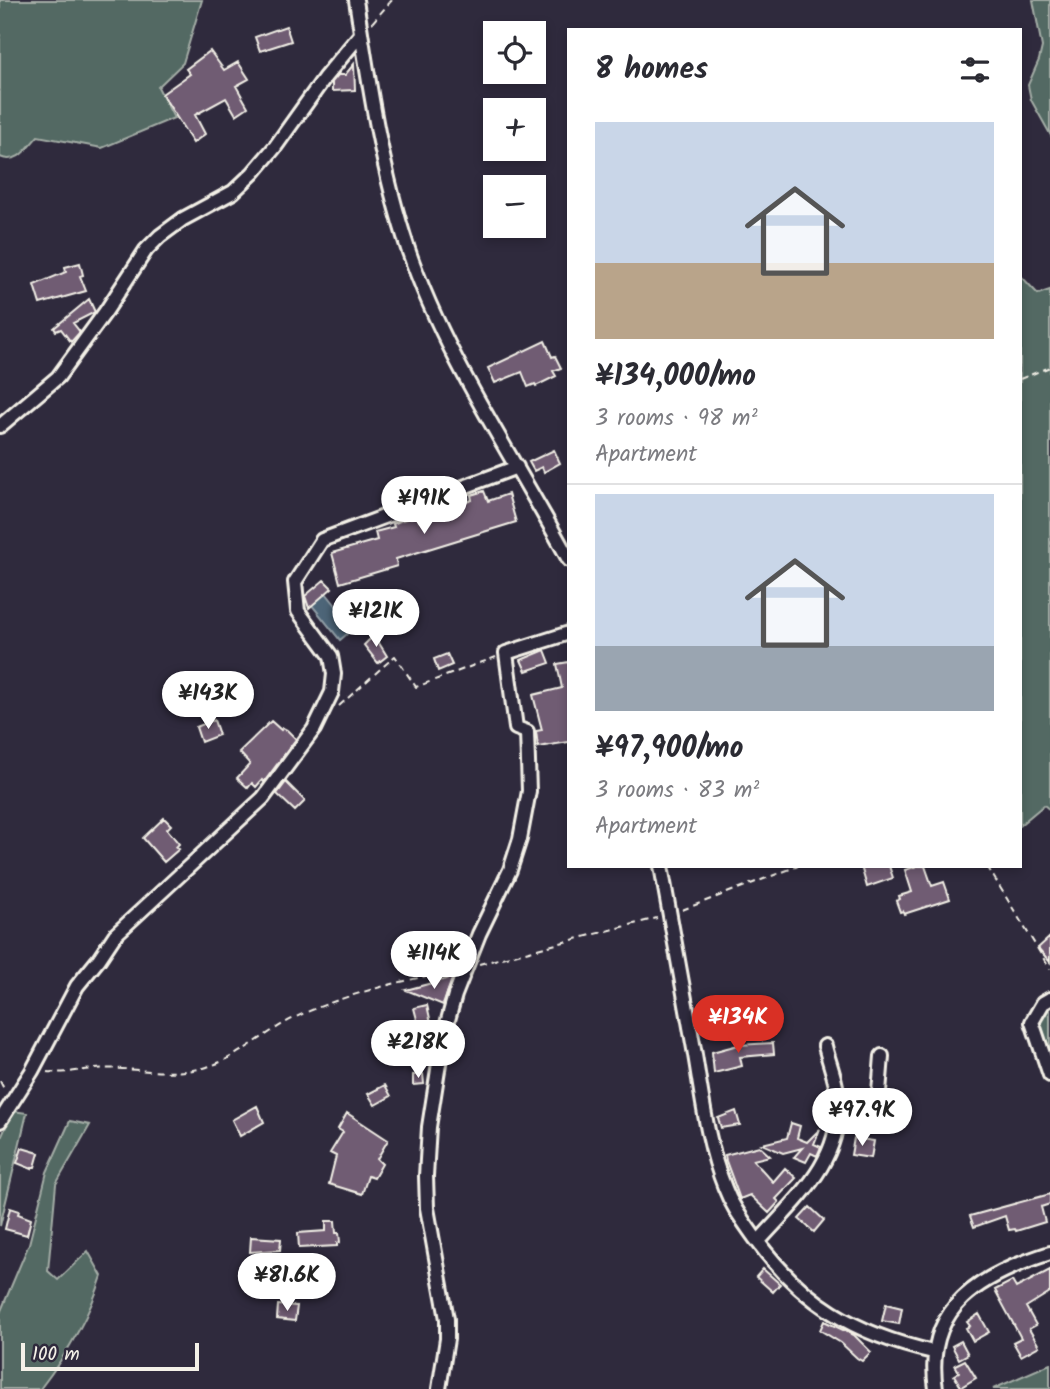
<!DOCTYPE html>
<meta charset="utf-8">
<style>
:root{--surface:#fff;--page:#f2f2f3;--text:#2b2b33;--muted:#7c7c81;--line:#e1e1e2;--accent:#d93025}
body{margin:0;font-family:Kalam,sans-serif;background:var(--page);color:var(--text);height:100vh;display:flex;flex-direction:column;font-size:26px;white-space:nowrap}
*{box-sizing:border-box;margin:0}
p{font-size:23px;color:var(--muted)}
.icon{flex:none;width:38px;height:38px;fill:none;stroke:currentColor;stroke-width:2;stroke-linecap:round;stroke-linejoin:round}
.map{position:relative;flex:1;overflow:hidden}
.drawer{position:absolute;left:567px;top:28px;width:455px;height:840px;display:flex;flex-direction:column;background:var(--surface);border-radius:0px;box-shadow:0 4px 10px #0003}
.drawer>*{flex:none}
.buttons{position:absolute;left:483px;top:21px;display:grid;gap:14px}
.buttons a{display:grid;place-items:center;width:63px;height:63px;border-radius:0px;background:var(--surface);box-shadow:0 4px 10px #0003;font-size:35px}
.scale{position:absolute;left:21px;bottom:18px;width:178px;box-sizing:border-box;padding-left:7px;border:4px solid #f4f1e8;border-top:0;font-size:19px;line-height:24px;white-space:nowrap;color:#f4f1e8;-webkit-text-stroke:5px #2f2a3d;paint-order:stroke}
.price{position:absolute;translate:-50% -60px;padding:0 16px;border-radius:24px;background:#fff;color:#222;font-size:23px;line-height:46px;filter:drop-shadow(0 2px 4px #0008)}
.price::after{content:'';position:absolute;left:50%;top:42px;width:21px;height:16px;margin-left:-10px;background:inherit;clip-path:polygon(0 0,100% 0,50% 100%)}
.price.current{background:var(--accent);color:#fff}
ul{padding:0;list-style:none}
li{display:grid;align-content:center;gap:14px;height:371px;padding:0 28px}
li+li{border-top:2px solid var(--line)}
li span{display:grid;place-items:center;height:217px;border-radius:0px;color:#555}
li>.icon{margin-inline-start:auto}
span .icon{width:126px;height:126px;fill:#fffc;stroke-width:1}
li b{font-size:30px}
h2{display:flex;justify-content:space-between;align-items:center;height:84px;padding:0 28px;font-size:30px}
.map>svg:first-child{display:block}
.green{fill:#536964;stroke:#a4ada6;stroke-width:2}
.water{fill:#4d6578;stroke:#909da5;stroke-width:2}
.building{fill:#6f5b73;stroke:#f4f1e8;stroke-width:2}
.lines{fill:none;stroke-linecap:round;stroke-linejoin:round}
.minor-casing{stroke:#f4f1e8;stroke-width:18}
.path{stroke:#f4f1e8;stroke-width:2;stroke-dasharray:7 5;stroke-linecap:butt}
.minor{stroke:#2f2a3d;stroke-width:12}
</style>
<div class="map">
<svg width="1050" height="1389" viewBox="0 0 1050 1389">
<rect width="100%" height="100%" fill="#2f2a3d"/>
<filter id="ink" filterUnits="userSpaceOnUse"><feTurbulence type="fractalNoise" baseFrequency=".0143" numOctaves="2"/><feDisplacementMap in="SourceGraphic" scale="14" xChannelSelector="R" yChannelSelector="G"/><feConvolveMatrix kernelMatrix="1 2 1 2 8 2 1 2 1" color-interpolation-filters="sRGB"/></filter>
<g filter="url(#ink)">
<path class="green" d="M 0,0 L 202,0 L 183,63 L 158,87 L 174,118 L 102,148 L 38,136 C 27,148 18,165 0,157 Z
M 1033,0 L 1050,0 L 1050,134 L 1031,100 L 1028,85 L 1039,60 L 1042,47 Z
M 1020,275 L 1038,294 L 1050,290 L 1050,810 L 1044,805 L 1020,825 Z
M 1050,1002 L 1050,1075 L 1032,1022 Z
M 13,1111 L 27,1113 L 0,1226 L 0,1140 Z
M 70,1121 L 90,1125 L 56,1184 L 48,1271 L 58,1280 L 88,1251 L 102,1276 C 89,1318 67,1354 40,1389 L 0,1389 L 0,1313 L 29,1244 L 47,1172 Z
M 1050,1364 L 1050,1389 L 993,1389 Z"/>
<path class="water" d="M 326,593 L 354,628 L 340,640 L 311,604 Z"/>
<path class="building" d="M 286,26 L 291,41 L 260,51 L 255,37 Z
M 210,51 L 224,70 L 238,62 L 249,79 L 236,86 L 248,107 L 236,115 L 226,98 L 195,115 L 205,134 L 193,143 L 162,94 L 190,74 L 186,69 Z
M 354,64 L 355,90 L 332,91 L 332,82 L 338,75 L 345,75 Z
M 80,263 L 83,275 L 80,276 L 86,291 L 40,304 L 34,285 L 66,272 L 65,267 Z
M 89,299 L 95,312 L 73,323 L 80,332 L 71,342 L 61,329 L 56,331 L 54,328 Z
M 545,341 L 552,357 L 555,356 L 561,368 L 553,371 L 556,376 L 536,386 L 535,384 L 528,387 L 522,372 L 495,383 L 488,368 Z
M 554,450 L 560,463 L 544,472 L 542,467 L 534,471 L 529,462 Z
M 484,491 L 488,501 L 508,494 L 516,522 L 396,559 L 397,566 L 340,583 L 332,553 L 377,540 L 375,532 L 394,527 L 393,524 L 402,520 L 417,516 L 419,521 L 441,515 L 440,511 L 472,500 L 471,495 Z
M 324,580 L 332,588 L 309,608 L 305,596 Z
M 374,635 L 387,656 L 378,663 L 364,645 Z
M 545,650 L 550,663 L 526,671 L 521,660 Z
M 447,654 L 452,665 L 438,671 L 434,659 Z
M 569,662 L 569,742 L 538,747 L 536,731 L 542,730 L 533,695 L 562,688 L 557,664 Z
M 214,720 L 219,735 L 201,742 L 196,727 Z
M 271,721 L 281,730 L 283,728 L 287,730 L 296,739 L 264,782 L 262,780 L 256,787 L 252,783 L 248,788 L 237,778 L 250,764 L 239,752 Z
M 286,782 L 305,801 L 295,811 L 277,794 Z
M 164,818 L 171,825 L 167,829 L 179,844 L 176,847 L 179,849 L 164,862 L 143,838 Z
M 861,866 L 889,866 L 893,878 L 867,887 Z
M 917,866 L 925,866 L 932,886 L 944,882 L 950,899 L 904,914 L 903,911 L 900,912 L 896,901 L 900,899 L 899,896 L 912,892 L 905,870 Z
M 1050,937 L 1050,962 L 1038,948 Z
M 453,976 L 443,1005 L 406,990 L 443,980 Z
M 427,1005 L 433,1032 L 421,1035 L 414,1008 Z
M 773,1043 L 774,1054 L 740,1057 L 742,1066 L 714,1073 L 712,1052 L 738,1045 Z
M 423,1074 L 424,1084 L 413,1085 L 413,1075 Z
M 385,1085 L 391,1096 L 375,1105 L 368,1094 Z
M 257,1106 L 264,1122 L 240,1136 L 232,1120 Z
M 736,1111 L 740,1125 L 721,1128 L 718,1118 Z
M 347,1113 L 388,1140 L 377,1159 L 382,1164 L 374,1178 L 368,1176 L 362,1194 L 329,1184 L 336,1156 L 330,1153 L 343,1132 L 338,1129 Z
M 791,1123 L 800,1126 L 797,1138 L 807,1142 L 820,1129 L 814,1144 L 821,1147 L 817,1156 L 811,1153 L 806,1162 L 794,1157 L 802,1148 L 783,1153 L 762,1144 L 787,1138 Z
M 854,1138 L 874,1141 L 871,1158 L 851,1155 Z
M 759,1146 L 770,1156 L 753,1160 L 773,1182 L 785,1168 L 796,1178 L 776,1199 L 779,1202 L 769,1213 L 750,1195 L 740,1199 L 726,1161 L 725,1155 Z
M 22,1148 L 39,1153 L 35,1167 L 32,1167 L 32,1169 L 17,1163 Z
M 1050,1194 L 1050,1204 L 1041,1207 L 1045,1222 L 1016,1231 L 1015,1229 L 1009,1230 L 1005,1216 L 974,1227 L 970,1216 Z
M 810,1207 L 824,1220 L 814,1232 L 799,1219 Z
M 10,1208 L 19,1211 L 18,1214 L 31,1219 L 27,1235 L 5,1229 Z
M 326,1221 L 335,1221 L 336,1233 L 339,1233 L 340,1242 L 337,1243 L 337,1246 L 299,1248 L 298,1233 L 326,1231 Z
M 251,1237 L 281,1239 L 280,1250 L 250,1252 Z
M 282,1264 L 308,1265 L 307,1280 L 281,1280 Z
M 763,1269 L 780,1284 L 773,1292 L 756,1277 Z
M 1050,1270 L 1050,1292 L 1026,1307 L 1036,1325 L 1029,1329 L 1039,1346 L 1021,1356 L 1013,1342 L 1021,1338 L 995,1290 L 1012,1281 L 1016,1288 Z
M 886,1304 L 902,1308 L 899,1324 L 882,1321 Z
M 278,1305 L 297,1306 L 295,1321 L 277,1319 Z
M 979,1314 L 989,1332 L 973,1341 L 966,1328 L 970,1326 L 967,1322 Z
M 824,1321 L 854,1335 L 871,1352 L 862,1361 L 857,1358 L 841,1343 L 820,1330 Z
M 961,1341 L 968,1354 L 959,1359 L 952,1346 Z
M 965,1360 L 976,1378 L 961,1387 L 954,1375 L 959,1372 L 955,1365 Z"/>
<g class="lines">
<defs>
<path id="minor" d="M 356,0 C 369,84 381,168 408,249 C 445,358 515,459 569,560
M 0,426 L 58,377 L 106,311 L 146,250 L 160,236 L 183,219 L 233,192 L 253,173 L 275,147 L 325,77 L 361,34
M 661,866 C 672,927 683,988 694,1049 C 702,1095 707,1144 725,1188 C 732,1207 744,1222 755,1238 C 802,1303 855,1334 933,1352
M 1050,999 L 1043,1003 L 1032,1022 L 1050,1075
M 838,1103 L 878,1104 L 882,1056
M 0,1121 L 32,1071 L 77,986 L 99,959 L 115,935 L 263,798 L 314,729 L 332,692 L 334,674 L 331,656 L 298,611 L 295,582 L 322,540 L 517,467
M 758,1242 C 796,1199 842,1162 838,1099 C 837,1082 829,1063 825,1046
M 439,1389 L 447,1339 L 447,1319 L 427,1208 L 426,1176 L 429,1127 L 443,1038 L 455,995 L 479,934 L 510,870 L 520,839 L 529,791 L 527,732 L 516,728 L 506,653 L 569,633
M 936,1389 C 923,1306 982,1275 1050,1253"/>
</defs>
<use href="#minor" class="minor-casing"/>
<path class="path" d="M 372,23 L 392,0
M 1020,379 L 1050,367
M 339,706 L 395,656 L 416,687 L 496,657
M 987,866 L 1050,969
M 682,910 L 798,866
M 479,964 L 657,918
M 47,1072 C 66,1074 77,1070 95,1069 C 133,1066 169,1078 207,1067 C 240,1057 265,1032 296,1017 C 345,994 398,982 450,971
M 0,1081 L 4,1089"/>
<use href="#minor" class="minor"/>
</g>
</g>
</svg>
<div class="buttons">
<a><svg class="icon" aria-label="locate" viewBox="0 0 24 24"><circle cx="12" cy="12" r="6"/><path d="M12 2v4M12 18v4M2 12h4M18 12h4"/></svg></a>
<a>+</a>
<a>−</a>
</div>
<div class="scale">100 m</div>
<b class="price" style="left:424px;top:536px">¥191K</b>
<b class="price" style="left:376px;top:649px">¥121K</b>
<b class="price" style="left:208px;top:731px">¥143K</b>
<b class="price" style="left:434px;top:991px">¥114K</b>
<b class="price current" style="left:738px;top:1055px">¥134K</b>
<b class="price" style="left:418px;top:1080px">¥218K</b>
<b class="price" style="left:862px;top:1148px">¥97.9K</b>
<b class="price" style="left:287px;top:1313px">¥81.6K</b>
<section class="drawer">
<h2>8 homes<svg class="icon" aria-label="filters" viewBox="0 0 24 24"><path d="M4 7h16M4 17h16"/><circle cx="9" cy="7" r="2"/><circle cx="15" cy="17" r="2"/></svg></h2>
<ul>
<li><span style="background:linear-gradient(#c9d6e8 65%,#b9a48a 0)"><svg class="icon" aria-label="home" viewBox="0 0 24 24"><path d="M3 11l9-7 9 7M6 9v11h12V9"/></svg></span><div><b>¥134,000/mo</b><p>3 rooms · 98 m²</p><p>Apartment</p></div></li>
<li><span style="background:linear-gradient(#c9d6e8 70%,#9aa5b1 0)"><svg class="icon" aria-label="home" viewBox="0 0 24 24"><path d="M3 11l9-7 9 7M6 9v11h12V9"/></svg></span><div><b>¥97,900/mo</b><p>3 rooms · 83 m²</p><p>Apartment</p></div></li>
</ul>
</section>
</div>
